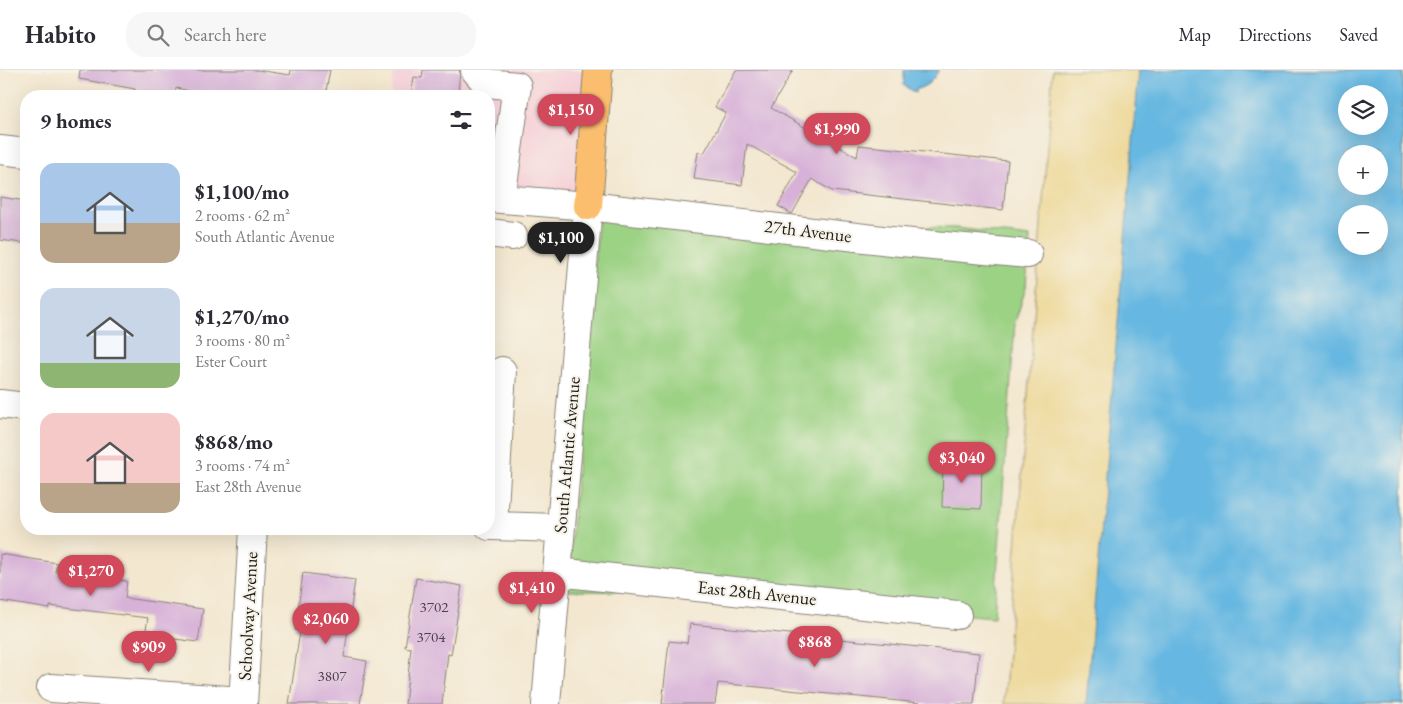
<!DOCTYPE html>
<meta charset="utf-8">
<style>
:root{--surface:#fff;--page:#f7f7f7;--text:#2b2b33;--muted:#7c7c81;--line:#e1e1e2;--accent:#d1495b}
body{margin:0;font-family:"EB Garamond",serif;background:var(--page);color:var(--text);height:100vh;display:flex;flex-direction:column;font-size:19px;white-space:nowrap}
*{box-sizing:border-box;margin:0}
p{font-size:16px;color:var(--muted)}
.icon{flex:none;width:28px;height:28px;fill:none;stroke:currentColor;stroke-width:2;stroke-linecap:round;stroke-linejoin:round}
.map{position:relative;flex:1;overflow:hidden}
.drawer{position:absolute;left:20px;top:20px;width:475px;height:445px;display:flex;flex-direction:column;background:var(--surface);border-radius:20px;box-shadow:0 5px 20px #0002}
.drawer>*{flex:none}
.fabs{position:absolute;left:1338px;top:15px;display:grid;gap:10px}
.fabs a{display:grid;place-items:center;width:50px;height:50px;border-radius:50%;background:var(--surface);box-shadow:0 5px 20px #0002;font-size:25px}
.price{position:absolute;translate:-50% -42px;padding:0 11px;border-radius:18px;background:var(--accent);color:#fff;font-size:16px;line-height:32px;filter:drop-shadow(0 1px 2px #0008)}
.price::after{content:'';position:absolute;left:50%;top:30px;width:15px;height:11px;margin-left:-8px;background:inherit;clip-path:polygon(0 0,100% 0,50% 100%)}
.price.active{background:#222;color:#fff}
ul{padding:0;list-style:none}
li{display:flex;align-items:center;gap:15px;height:125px;padding:0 20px}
li span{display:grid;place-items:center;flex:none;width:140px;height:100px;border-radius:15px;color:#555}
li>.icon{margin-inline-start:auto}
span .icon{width:60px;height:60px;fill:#fffc;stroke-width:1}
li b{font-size:21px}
h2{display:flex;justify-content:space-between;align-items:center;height:60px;padding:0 20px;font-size:21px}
header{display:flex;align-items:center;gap:30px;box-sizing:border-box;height:70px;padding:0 25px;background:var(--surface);border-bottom:1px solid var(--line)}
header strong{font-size:24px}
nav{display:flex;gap:28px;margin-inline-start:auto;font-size:18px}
.search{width:350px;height:45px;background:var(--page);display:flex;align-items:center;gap:12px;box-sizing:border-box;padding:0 18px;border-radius:20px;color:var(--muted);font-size:19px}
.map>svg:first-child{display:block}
.built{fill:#f6cfd7}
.green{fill:#9cd284;stroke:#5c7750}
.sand{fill:#eeda9e;stroke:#857b5d;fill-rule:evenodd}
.water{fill:#66b7e1;stroke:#416a7e;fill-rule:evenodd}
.building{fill:#d7b1d8}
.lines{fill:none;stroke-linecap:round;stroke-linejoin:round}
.minor-casing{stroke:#888276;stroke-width:30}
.major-casing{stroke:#888276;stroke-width:30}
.minor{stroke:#fff;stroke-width:28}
.major{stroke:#fbbe6e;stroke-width:28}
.labels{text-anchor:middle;stroke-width:4;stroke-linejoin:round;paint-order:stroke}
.number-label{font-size:15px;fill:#4b414b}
.street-label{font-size:18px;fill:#1c1c1c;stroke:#f7f3e8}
</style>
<header>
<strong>Habito</strong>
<div class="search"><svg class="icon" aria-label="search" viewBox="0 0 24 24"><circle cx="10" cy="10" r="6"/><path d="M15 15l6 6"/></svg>Search here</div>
<nav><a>Map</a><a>Directions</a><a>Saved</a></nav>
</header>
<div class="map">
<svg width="1403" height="634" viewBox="0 0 1403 634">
<rect width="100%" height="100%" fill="#f7f3e8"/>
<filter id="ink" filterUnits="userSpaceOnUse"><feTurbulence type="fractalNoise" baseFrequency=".02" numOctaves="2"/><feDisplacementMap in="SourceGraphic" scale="10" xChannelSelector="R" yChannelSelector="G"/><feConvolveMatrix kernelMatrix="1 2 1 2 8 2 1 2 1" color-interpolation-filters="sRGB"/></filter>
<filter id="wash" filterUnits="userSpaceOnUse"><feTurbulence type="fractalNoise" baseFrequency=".0096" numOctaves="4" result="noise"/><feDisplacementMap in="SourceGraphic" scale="20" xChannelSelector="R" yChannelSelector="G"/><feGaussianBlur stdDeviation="1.12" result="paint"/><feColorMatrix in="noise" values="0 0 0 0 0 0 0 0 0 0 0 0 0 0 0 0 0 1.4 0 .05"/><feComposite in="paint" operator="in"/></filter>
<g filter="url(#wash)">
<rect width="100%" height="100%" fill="#f3e7cf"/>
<path class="built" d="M 394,0 L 598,0 L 588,136 L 489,128 L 489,26 L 391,26 Z"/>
<path class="green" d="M 599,141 L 783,153 L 956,158 L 1030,167 L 1026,217 L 1015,253 L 994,547 L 695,522 L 567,521 Z"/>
<path class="sand" d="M 1053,0 L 1403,0 L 1403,634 L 1004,634 ZM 1346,24 L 1379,24 L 1379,56 L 1346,56 ZM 1346,84 L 1379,84 L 1379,116 L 1346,116 ZM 1346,144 L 1379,144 L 1379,176 L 1346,176 Z"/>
<path class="water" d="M 904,0 L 939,0 C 933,10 928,16 917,19 L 915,23 L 903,15 L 904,11 Z
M 1139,0 L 1403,0 L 1403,634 L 1086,634 ZM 1346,24 L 1379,24 L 1379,56 L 1346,56 ZM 1346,84 L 1379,84 L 1379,116 L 1346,116 ZM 1346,144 L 1379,144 L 1379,176 L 1346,176 Z"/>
<g id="blocks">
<path class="building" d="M 80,0 L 257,0 L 290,5 L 291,0 L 330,0 L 325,26 L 215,26 L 176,18 L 175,26 L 135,26 L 135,19 L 79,9 Z
M 423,0 L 460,0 L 458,26 L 411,26 L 414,7 L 422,8 Z
M 736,0 L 793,0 L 771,38 L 857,87 L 859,75 L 1008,91 L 1003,140 L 832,121 L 812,109 L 792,144 L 778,136 L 797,102 L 747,74 L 742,115 L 694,109 L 698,82 L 704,83 L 726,43 L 715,37 Z
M 0,127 L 26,131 L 26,147 L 22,173 L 0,170 Z
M 943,390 L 982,392 L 981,439 L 942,437 Z
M 0,484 L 57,493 L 55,502 L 127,511 L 125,528 L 203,539 L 198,572 L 145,565 L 148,548 L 50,536 L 50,539 L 0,531 Z
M 303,503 L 355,510 L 344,587 L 367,591 L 360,634 L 289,634 L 300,561 L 295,560 Z
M 416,508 L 462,516 L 451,585 L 448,584 L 442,634 L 405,634 L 411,578 L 405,577 Z
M 690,554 L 979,583 L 974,634 L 920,634 L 920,633 L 718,613 L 715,634 L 662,634 L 669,571 L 687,573 Z"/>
</g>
</g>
<g filter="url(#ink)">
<use href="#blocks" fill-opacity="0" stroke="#888276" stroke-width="1"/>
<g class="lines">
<defs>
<path id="minor" d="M 475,0 L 486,13 L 517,16 L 501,129
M 0,80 L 26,83
M 489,128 L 588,136 L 891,171 L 1028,184
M 489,163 L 513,166
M 0,334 L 26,337
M 489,456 L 493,456 L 502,301
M 493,456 L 560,458
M 557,502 L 957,545
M 51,618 L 243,631
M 243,634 L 253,459
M 546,634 L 588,136"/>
<path id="major" d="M 588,136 L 598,0"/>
</defs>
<use href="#minor" class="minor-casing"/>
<use href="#major" class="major-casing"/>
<use href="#minor" class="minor"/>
<use href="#major" class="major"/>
</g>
</g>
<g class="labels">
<g class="number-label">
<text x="434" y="542">3702</text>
<text x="431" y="572">3704</text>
<text x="332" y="611">3807</text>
</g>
<g class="street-label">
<text transform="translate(808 161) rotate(7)" y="6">27th Avenue</text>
<text transform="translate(567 385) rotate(-85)" y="6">South Atlantic Avenue</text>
<text transform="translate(757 523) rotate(6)" y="6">East 28th Avenue</text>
<text transform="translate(248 546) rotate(-87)" y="6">Schoolway Avenue</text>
</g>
</g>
</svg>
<div class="fabs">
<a><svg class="icon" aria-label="layers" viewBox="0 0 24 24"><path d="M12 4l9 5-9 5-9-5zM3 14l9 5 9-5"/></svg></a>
<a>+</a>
<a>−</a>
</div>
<b class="price" style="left:571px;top:66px">$1,150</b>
<b class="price" style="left:837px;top:85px">$1,990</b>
<b class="price active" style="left:561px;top:194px">$1,100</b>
<b class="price" style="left:962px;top:414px">$3,040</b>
<b class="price" style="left:91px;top:527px">$1,270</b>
<b class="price" style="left:532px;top:544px">$1,410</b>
<b class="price" style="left:326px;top:575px">$2,060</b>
<b class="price" style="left:815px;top:598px">$868</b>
<b class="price" style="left:149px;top:603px">$909</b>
<section class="drawer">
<h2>9 homes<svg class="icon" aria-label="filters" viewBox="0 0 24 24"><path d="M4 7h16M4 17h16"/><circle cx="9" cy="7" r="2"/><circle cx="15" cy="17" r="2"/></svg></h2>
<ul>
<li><span style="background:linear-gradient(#a9c7e8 60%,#b9a48a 0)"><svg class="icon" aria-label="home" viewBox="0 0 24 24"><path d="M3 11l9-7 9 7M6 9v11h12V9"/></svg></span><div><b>$1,100/mo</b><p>2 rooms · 62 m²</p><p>South Atlantic Avenue</p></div></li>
<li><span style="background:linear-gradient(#c9d6e8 75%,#8fb573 0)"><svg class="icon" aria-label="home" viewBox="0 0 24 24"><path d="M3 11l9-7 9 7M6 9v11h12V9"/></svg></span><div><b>$1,270/mo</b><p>3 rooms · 80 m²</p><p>Ester Court</p></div></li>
<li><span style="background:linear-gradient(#f6c9c9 70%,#b9a48a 0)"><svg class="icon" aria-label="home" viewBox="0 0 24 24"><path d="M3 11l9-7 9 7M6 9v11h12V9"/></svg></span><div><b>$868/mo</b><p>3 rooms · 74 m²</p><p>East 28th Avenue</p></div></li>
</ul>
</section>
</div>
